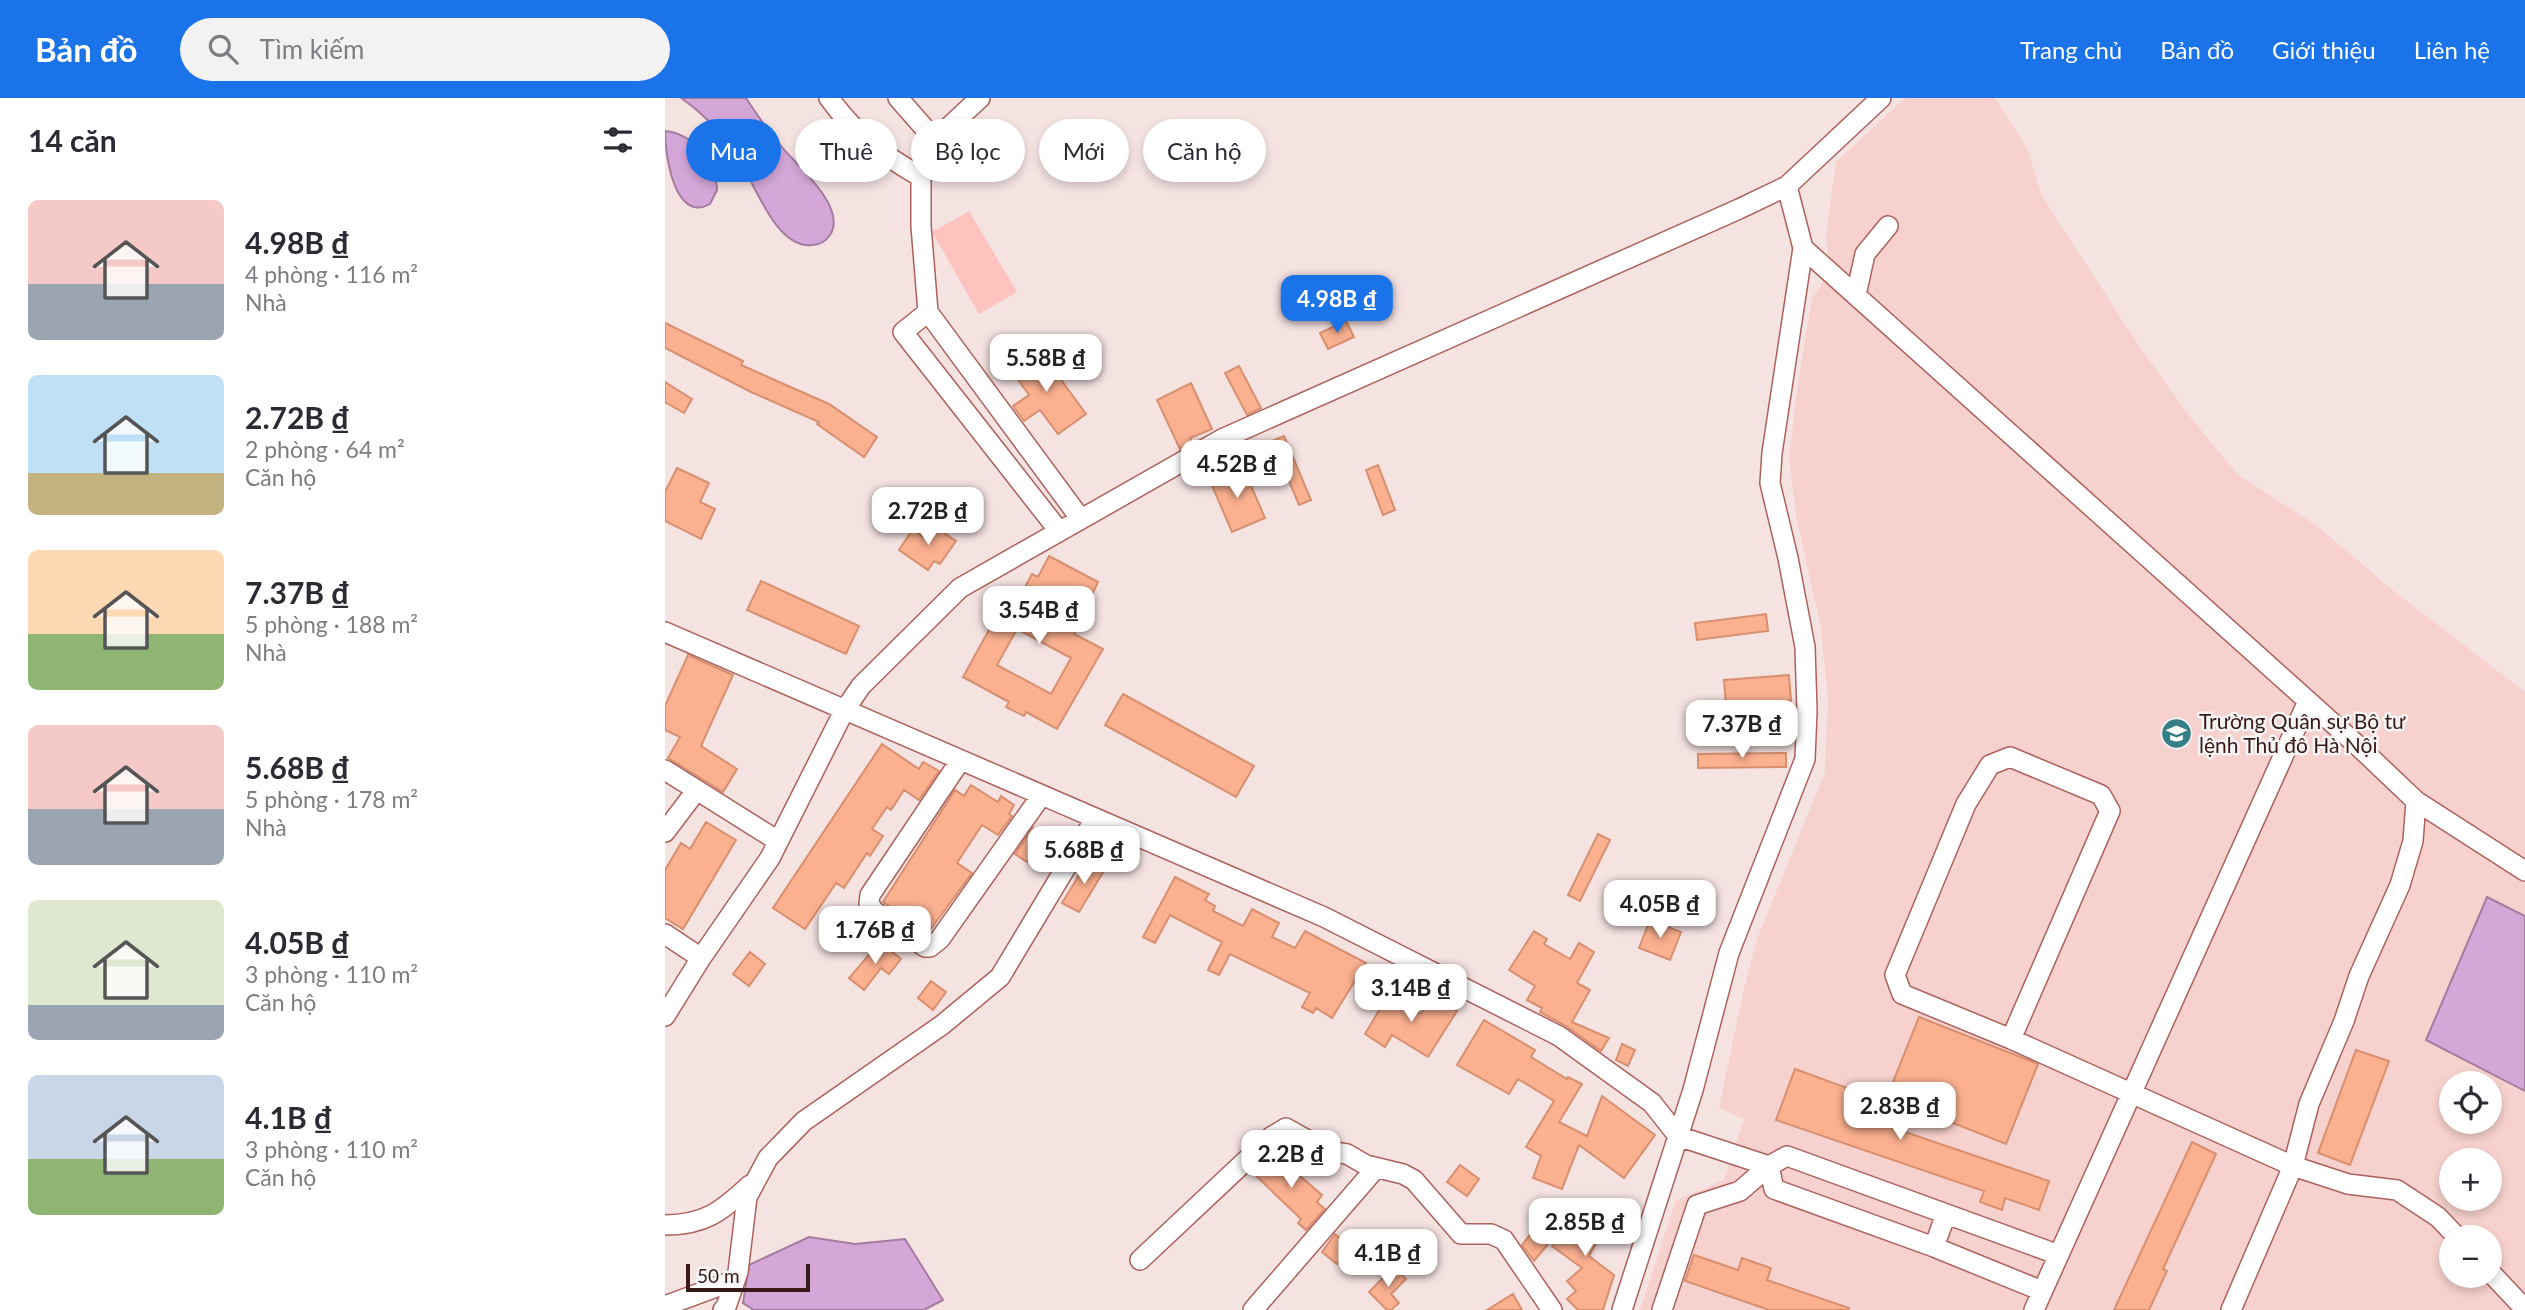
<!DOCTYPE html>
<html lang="vi">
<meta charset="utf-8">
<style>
:root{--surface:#fff;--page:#f2f2f3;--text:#2b2b33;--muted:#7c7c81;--accent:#1a73e8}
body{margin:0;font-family:Lato,sans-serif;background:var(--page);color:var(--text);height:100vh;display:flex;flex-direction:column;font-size:26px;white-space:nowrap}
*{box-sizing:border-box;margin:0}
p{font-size:23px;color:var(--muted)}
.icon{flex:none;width:38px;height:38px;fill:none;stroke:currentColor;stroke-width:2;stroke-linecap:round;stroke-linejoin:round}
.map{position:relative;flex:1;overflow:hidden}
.side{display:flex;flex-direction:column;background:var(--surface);width:665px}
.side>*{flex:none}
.banner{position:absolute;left:21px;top:21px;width:665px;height:63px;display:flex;gap:14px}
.fabs{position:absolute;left:1774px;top:973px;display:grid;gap:14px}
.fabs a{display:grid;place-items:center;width:63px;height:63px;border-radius:50%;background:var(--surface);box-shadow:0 4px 10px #0003;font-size:35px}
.scale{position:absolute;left:21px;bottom:18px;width:124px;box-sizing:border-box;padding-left:7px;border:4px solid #381917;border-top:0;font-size:19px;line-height:24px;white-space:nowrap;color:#381917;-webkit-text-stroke:5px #f5f5f5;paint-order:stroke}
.price{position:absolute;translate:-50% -60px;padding:0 16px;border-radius:14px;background:#fff;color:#222;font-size:23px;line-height:46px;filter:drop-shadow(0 2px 4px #0008)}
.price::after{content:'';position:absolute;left:50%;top:42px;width:21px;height:16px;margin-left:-10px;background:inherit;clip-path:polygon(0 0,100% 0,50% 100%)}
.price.active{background:var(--accent);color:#fff}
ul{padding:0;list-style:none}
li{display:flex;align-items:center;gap:21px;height:175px;padding:0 28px}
li span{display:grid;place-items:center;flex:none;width:196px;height:140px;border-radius:10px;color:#555}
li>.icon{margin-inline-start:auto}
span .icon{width:84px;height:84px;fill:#fffc;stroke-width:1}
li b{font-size:30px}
h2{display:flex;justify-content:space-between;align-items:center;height:84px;padding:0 28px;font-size:30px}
.chip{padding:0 24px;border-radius:32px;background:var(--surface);box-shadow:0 4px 10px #0003;font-size:24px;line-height:63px}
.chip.active{background:var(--accent);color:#fff}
header{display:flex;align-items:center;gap:42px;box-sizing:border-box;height:98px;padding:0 35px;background:var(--accent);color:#fff}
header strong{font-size:33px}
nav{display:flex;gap:38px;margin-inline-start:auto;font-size:24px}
.search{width:490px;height:63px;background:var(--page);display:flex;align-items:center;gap:18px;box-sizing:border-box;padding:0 24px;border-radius:38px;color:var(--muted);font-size:26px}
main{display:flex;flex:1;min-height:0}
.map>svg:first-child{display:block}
.built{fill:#f7d1cd;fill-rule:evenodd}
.green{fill:#fec3be}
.water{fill:#d4a7d8;stroke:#a57c9e;stroke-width:2}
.building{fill:#fbb090;stroke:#d78f6f;stroke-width:2;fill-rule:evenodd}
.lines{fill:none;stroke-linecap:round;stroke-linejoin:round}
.minor-casing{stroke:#ac615c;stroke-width:22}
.minor{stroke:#fff;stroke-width:19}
.labels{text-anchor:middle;stroke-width:5;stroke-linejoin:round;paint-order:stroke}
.poi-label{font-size:21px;fill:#381917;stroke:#f5f5f5;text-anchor:start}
</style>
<header>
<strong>Bản đồ</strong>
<div class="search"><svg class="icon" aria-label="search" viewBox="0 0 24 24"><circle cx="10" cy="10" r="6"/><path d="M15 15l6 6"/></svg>Tìm kiếm</div>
<nav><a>Trang chủ</a><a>Bản đồ</a><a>Giới thiệu</a><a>Liên hệ</a></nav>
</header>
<main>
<section class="side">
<h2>14 căn<svg class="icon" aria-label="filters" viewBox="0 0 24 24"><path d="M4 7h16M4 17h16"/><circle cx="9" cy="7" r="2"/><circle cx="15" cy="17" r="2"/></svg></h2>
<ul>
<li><span style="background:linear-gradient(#f6c9c9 60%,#9aa5b1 0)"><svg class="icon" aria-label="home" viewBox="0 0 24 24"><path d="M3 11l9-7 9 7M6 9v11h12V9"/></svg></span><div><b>4.98B ₫</b><p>4 phòng · 116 m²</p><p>Nhà</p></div></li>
<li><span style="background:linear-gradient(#bfe0f5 70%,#c2b280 0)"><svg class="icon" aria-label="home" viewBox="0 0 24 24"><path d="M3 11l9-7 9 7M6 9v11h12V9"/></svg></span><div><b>2.72B ₫</b><p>2 phòng · 64 m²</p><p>Căn hộ</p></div></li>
<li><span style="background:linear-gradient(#ffd9b3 60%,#8fb573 0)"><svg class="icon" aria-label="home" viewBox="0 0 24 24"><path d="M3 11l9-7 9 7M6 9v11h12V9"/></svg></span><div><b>7.37B ₫</b><p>5 phòng · 188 m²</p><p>Nhà</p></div></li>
<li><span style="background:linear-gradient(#f6c9c9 60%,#9aa5b1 0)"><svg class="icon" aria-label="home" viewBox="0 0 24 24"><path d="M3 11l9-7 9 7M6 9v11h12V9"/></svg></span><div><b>5.68B ₫</b><p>5 phòng · 178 m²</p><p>Nhà</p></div></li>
<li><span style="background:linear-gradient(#dfe7d0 75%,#9aa5b1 0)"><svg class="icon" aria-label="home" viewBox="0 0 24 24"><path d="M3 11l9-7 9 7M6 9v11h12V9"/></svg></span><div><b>4.05B ₫</b><p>3 phòng · 110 m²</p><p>Căn hộ</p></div></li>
<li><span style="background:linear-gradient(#c9d6e8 60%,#8fb573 0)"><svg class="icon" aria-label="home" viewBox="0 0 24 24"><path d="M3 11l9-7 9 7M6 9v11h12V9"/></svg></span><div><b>4.1B ₫</b><p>3 phòng · 110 m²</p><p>Căn hộ</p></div></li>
</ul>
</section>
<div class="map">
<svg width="1860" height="1212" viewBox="0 0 1860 1212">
<rect width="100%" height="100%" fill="#f5e3e2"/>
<path class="built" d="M 1240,0 L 1330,0 L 1362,50 L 1377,98 L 1474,248 L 1526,320 L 1573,377 L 1651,427 L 1725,490 L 1860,594 L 1860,1212 L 975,1212 L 1011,1102 L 1059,1082 L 1079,1021 L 1054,1010 L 1078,895 L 1092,841 L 1160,674 L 1163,599 L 1155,525 L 1132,422 L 1124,361 L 1132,291 L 1147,200 L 1165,174 L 1161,136 L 1171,64 ZM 1787,985 L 1825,985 L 1825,1024 L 1787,1024 ZM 1787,1062 L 1825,1062 L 1825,1101 L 1787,1101 ZM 1787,1139 L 1825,1139 L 1825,1178 L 1787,1178 Z"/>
<path class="green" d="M 304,113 L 352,194 L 314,216 L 267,134 Z"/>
<path class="water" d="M 16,0 L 81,0 C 92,17 103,33 116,48 C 131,67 183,109 165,137 C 161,143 155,147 147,147 C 110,151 89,83 72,58 C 56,34 39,16 16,0 Z
M 0,33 C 29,36 51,64 52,92 L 45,106 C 9,126 0,55 0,33 Z
M 1822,799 L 1860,818 L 1860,993 L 1761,942 Z
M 144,1139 L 190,1146 L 240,1141 L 278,1202 L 259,1212 L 89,1212 L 78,1205 L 84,1167 Z"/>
<path class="building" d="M 681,223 L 689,239 L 663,251 L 655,235 Z
M 0,225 L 78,263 L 76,267 L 164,306 L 212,339 L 199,359 L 152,326 L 154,324 L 86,294 L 0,250 Z
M 375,253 L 421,316 L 393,336 L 375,312 L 359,323 L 348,308 L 364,297 L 347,273 Z
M 574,268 L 596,310 L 582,317 L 560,275 Z
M 0,284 L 27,301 L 19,315 L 0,304 Z
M 526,285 L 547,331 L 525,340 L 527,344 L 515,351 L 492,302 Z
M 619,338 L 646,402 L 634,407 L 607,343 Z
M 713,367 L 730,412 L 718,417 L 701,372 Z
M 578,369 L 600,420 L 567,434 L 545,383 Z
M 12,370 L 44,385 L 35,404 L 50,411 L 36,441 L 0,423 L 0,394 Z
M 265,426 L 291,443 L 275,466 L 269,463 L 263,472 L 234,452 L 248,431 L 257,438 Z
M 384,458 L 433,484 L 409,536 L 438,551 L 392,631 L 361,614 L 359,618 L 341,609 L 344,604 L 298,579 L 342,499 L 352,504 L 367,476 L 373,479 ZM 352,531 L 406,560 L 386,596 L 332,567 Z
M 96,483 L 194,528 L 181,556 L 82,512 Z
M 1101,516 L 1103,533 L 1032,542 L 1030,525 Z
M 23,557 L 68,577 L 36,648 L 72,671 L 58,694 L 3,660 L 15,639 L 0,632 L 0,608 Z
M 1124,577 L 1126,603 L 1061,608 L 1059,582 Z
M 458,596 L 589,668 L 571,699 L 440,627 Z
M 217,646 L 254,671 L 258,664 L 274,673 L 254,702 L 239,692 L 226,712 L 222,709 L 207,731 L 218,738 L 205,758 L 202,755 L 179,790 L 171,785 L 140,831 L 108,810 Z
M 1121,655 L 1121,669 L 1033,670 L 1033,656 Z
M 306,687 L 333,704 L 336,698 L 349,707 L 344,716 L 347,718 L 333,737 L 317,727 L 292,765 L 307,775 L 263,835 L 218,804 L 290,692 L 299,698 Z
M 41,724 L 71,742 L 18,831 L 0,820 L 0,772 L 16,745 L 25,751 Z
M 368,730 L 379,737 L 362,764 L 350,756 Z
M 933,736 L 945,742 L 915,803 L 903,797 Z
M 424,761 L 440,771 L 414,814 L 397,805 Z
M 510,779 L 544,796 L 540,802 L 550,808 L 548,813 L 578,828 L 587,811 L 614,825 L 607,839 L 630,850 L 640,833 L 701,865 L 667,920 L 651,910 L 648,915 L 637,909 L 645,895 L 565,856 L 554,877 L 543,872 L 557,844 L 505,817 L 490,845 L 478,839 Z
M 985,822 L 1016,834 L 1005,862 L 974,850 Z
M 869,833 L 882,841 L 879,846 L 905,861 L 914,845 L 929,854 L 912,885 L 925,892 L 907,924 L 944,940 L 936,953 L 901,928 L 875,914 L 877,910 L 862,902 L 870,888 L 844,872 Z
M 215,844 L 236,861 L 224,876 L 216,870 L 199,892 L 184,880 Z
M 85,854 L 100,866 L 84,888 L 68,876 Z
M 266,883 L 281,894 L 268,912 L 253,900 Z
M 723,897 L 756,916 L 768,898 L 792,913 L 763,959 L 727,937 L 720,949 L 700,936 Z
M 1254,919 L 1373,966 L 1341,1046 L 1222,999 Z
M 819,922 L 870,952 L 866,959 L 902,981 L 903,979 L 917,986 L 894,1024 L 922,1038 L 937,998 L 990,1037 L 959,1080 L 914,1047 L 897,1091 L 868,1080 L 876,1058 L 861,1049 L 889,1003 L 853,981 L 844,996 L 792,967 Z
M 957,946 L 970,952 L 963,968 L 951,962 Z
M 1691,952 L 1724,963 L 1685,1067 L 1653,1055 Z
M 1130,971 L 1201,997 L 1193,1018 L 1384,1083 L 1374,1112 L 1340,1100 L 1337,1112 L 1315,1104 L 1319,1093 L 1111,1022 Z
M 1527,1044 L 1551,1056 L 1498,1171 L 1502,1173 L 1484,1212 L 1449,1212 Z
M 616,1056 L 631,1069 L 628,1072 L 657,1097 L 652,1104 L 660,1111 L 641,1132 L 633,1125 L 636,1121 L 587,1074 L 597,1064 L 603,1070 Z
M 795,1067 L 814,1081 L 802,1098 L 782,1084 Z
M 915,1104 L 945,1120 L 924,1158 L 949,1177 L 938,1212 L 913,1212 L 902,1201 L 911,1193 L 902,1183 L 917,1170 L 887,1148 Z
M 868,1133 L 884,1145 L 869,1163 L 857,1147 Z
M 670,1136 L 686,1150 L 672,1166 L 657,1154 Z
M 1029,1157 L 1073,1172 L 1077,1160 L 1106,1170 L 1102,1182 L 1184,1210 L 1183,1212 L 1104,1212 L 1020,1183 Z
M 729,1169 L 741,1181 L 726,1196 L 734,1205 L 726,1212 L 722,1212 L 704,1194 Z
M 848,1196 L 857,1212 L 822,1212 Z"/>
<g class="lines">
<defs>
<path id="minor" d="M 164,0 C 191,37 216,56 256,79
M 233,0 L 270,42
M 315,0 L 270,42 L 264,69 L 256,79 L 256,128 L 263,214 L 415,420
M 1138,150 L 1691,646 L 1751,703 L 1860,773
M 1191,197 L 1200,156 L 1223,128
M 263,214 L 238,234 L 394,433
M 0,534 L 659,819 L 894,938 L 987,1005 L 1013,1038 L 1104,1068
M 295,663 L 205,797 L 204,806 L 209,813 L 260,849 L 265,849 L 275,841 L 376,698
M 0,672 L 113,743
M 0,734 L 31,693
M 0,836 L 36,860
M 0,918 L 36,860 L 105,760 L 179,613 L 196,588 L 295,490 L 557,341 L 1074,111 L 1122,88 L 1216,0
M 1346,941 L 1445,713 L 1436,697 L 1345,659 L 1325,667 L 1301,706 L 1230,877 L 1237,896 L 1346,941 L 1628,1068 L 1683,1086 L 1732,1092 L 1773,1119 L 1792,1139
M 0,1127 C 40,1127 57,1113 85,1087
M 1269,1149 L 1281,1116
M 475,1162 L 606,1039 L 621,1030 L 662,1053 L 682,1056 L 701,1067 L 738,1076 L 749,1082 L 796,1136 L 826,1136 L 839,1142 L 887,1212
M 1825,1174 L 1860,1211
M 1377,1193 L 1269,1149 L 1109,1091 L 1104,1068 L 1122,1058 L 1394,1157
M 0,1208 L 70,1182
M 58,1212 L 61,1209 L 73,1174 L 82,1099 L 103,1060 L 139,1023 L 277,927 L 335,879 L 430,721
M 588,1212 L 711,1070
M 957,1212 L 1028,992 L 1064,855 L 1140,661 L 1142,613 L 1140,549 L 1123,460 L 1105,385 L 1107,355 L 1138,150 L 1122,88
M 997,1212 L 1032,1107 L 1075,1093 L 1104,1068
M 1369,1212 L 1643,603
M 1566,1212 L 1628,1068 L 1644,1006 L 1679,923 L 1694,878 L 1735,787 L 1748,743 L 1751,703"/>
</defs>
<use href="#minor" class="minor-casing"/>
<use href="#minor" class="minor"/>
</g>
<defs>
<symbol id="university-disc" viewBox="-11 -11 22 22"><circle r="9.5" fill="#377f86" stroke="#f5f5f5"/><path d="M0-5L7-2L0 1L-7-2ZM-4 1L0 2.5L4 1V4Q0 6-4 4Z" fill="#fff"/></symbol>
</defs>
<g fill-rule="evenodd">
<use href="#university-disc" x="1494" y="618" width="35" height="35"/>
</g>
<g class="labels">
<g class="poi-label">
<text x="1534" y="631">Trường Quân sự Bộ tư<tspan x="1534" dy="24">lệnh Thủ đô Hà Nội</tspan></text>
</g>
</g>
</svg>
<div class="fabs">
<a><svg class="icon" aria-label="locate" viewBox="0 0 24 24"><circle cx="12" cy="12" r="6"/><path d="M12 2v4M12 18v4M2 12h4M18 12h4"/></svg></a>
<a>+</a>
<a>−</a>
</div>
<div class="scale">50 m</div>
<b class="price active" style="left:672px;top:237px">4.98B ₫</b>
<b class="price" style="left:381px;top:296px">5.58B ₫</b>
<b class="price" style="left:572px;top:402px">4.52B ₫</b>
<b class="price" style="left:263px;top:449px">2.72B ₫</b>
<b class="price" style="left:374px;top:548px">3.54B ₫</b>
<b class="price" style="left:1077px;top:662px">7.37B ₫</b>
<b class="price" style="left:419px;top:788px">5.68B ₫</b>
<b class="price" style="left:995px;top:842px">4.05B ₫</b>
<b class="price" style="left:210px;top:868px">1.76B ₫</b>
<b class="price" style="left:746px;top:926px">3.14B ₫</b>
<b class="price" style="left:1235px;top:1044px">2.83B ₫</b>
<b class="price" style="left:626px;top:1092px">2.2B ₫</b>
<b class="price" style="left:920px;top:1160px">2.85B ₫</b>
<b class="price" style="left:723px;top:1191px">4.1B ₫</b>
<div class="banner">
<a class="chip active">Mua</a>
<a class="chip">Thuê</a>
<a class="chip">Bộ lọc</a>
<a class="chip">Mới</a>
<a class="chip">Căn hộ</a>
</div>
</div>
</main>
